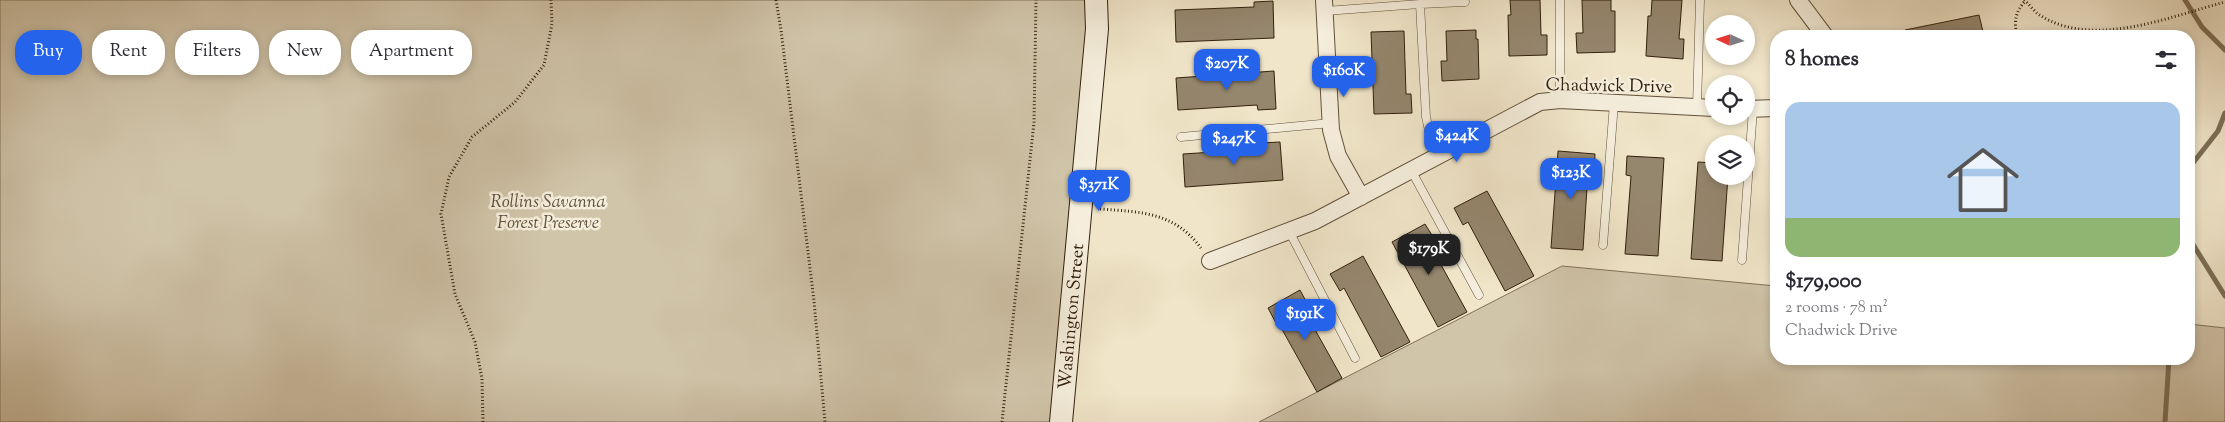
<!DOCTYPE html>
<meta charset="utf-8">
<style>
:root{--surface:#fff;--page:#f2f2f3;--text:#2b2b33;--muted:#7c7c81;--line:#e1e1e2;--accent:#2563eb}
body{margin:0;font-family:"Sorts Mill Goudy",serif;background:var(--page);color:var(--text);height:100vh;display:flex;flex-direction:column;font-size:19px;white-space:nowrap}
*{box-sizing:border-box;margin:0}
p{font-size:16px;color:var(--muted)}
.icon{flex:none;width:28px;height:28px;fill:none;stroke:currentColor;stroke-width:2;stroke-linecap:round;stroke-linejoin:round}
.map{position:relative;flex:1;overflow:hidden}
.drawer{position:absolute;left:1770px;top:30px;width:425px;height:335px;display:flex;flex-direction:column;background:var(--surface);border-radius:20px;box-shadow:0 2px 8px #0003}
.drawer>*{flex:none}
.top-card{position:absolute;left:15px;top:30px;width:475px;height:45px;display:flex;gap:10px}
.needle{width:32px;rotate:274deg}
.tools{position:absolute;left:1705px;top:15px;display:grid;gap:10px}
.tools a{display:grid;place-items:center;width:50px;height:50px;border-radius:50%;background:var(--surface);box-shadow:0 2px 8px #0003;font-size:25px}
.price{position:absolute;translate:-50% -42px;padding:0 11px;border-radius:10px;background:var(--accent);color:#fff;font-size:16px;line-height:32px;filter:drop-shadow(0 1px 2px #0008)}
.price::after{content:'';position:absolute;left:50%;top:30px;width:15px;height:11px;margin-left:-8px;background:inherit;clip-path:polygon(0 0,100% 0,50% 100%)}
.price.on{background:#222;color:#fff}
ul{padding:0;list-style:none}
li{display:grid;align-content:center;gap:10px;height:265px;padding:0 15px}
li+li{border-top:1px solid var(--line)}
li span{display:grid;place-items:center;height:155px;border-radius:15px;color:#555}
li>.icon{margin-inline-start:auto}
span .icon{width:90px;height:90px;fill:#fffc;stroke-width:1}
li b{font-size:21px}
h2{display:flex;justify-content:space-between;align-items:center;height:60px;padding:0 15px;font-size:21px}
.chip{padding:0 18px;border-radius:20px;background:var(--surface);box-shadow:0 2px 8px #0003;font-size:18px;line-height:45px}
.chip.on{background:var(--accent);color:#fff}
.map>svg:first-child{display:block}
.green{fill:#d0c4a9;stroke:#81725a}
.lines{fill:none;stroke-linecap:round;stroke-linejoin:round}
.stream{stroke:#7d6e57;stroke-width:5}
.building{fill:#95866e;stroke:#32200c}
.lane-casing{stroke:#62513b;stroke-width:9}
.street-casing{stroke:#62513b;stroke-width:18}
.secondary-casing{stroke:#32200c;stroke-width:24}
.path{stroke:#32200c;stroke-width:3;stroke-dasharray:1 2.5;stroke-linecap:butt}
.lane{stroke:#f5eedc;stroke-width:8}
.street{stroke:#f5eedc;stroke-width:16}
.secondary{stroke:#f5eedc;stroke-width:22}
.labels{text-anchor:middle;stroke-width:5;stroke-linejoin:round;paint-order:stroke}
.street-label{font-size:18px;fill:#32200c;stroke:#f5eedc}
.park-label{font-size:18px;font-style:italic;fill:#61513b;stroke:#f5eedc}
</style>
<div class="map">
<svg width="2225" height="422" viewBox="0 0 2225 422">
<rect width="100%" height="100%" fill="#f0e5c9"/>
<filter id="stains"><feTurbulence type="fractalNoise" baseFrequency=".004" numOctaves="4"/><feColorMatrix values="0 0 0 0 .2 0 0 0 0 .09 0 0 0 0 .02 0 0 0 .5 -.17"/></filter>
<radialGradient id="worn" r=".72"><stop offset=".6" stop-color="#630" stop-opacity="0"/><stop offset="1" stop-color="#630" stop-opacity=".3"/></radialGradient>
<path class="green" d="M 0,0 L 1096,0 L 1061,422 L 0,422 Z
M 1562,266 L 1776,286 L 1776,359 L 2189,359 L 2189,324 L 2225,328 L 2225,422 L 1259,422 Z"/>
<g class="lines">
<path class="stream" d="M 2185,0 L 2202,27 L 2225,50
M 2189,168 L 2218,131 L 2225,113
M 2189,238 L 2225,296
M 2165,422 L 2169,359"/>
</g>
<path class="building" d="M 1510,0 L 1540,0 L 1541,35 L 1547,35 L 1547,55 L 1509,56 L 1508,15 L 1511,15 Z
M 1582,0 L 1611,0 L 1611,11 L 1615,11 L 1615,52 L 1577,53 L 1576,33 L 1583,33 Z
M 1652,0 L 1682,0 L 1679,39 L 1684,39 L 1683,59 L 1646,56 L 1648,16 L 1651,16 Z
M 1273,1 L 1274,38 L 1176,42 L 1175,10 L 1254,7 L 1254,2 Z
M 1979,15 L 1984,36 L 1906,36 L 1905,30 Z
M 1476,30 L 1476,39 L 1478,39 L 1479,79 L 1442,81 L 1441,61 L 1447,61 L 1446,31 Z
M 1404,31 L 1406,94 L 1411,94 L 1412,113 L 1374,114 L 1371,32 Z
M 1274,71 L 1276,109 L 1258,110 L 1257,105 L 1178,110 L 1176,78 Z
M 1280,142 L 1283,180 L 1185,187 L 1183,154 L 1261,149 L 1261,143 Z
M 1558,151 L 1595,154 L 1594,173 L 1588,172 L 1583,250 L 1551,248 Z
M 1627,156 L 1664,158 L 1658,256 L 1625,254 L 1631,176 L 1626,175 Z
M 1698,162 L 1714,163 L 1714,176 L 1728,176 L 1722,261 L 1691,259 Z
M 1487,191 L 1534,276 L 1505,291 L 1468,222 L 1463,225 L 1454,208 Z
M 1425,224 L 1435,240 L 1429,243 L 1467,312 L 1438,327 L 1392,242 Z
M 1363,256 L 1410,342 L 1381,357 L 1344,288 L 1340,291 L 1330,274 Z
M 1300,290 L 1309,307 L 1304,310 L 1342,378 L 1317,392 L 1279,324 L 1277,325 L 1268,308 Z"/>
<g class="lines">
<defs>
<path id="lane" d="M 1420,4 L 1465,2
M 1325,11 L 1420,4 L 1426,117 L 1435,157
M 1560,100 L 1560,0
M 1697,107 L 1700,0
M 1181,137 L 1331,123
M 1411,170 L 1479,295
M 1289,231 L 1355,358
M 1603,245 L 1614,103
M 1742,260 L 1753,109"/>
<path id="street" d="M 1324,0 L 1331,130 L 1338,156 L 1361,197
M 1798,0 L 1825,36
M 1746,109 L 1776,108
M 1210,261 L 1315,221 L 1540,102 L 1560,100 L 1714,108"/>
<g id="secondary">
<path id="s1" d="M 1061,422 L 1097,29 L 1096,0"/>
</g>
</defs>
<use href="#lane" class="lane-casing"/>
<use href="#street" class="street-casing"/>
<use href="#secondary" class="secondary-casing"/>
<path class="path" d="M 776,0 L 781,30 L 814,301 L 825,422
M 2024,0 C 2029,4 2033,10 2038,14 C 2092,50 2168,17 2225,2
M 2017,36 C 2014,21 2015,13 2025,1
M 1100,209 C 1142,212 1174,212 1201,248
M 483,422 L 482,379 L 475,342 L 455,294 L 441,214 L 449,177 L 472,137 L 515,102 L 544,65 L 552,24 L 551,0
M 1002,422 L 1034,122 L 1036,0"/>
<use href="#lane" class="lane"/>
<use href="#street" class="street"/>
<use href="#secondary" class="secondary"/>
</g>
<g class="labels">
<g class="street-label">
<text transform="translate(1609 85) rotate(1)" y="6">Chadwick Drive</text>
<text dy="6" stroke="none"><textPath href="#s1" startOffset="106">Washington Street</textPath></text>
</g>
<g class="park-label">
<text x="548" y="207">Rollins Savanna<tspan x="548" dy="21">Forest Preserve</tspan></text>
</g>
</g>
<rect width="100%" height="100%" filter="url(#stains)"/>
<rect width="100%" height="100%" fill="url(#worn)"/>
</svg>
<div class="tools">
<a><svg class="needle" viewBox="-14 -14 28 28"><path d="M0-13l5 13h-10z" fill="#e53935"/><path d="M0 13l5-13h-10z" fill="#7c7c81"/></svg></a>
<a><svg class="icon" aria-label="locate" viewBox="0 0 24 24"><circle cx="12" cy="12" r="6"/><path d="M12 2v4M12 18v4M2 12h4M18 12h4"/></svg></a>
<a><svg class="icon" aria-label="layers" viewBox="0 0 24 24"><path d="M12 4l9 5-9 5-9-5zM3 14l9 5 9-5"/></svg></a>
</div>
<b class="price" style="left:1227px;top:91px">$207K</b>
<b class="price" style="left:1344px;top:98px">$160K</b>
<b class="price" style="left:1457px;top:163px">$424K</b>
<b class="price" style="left:1234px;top:166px">$247K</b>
<b class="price" style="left:1571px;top:200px">$123K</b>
<b class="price" style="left:1099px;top:212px">$371K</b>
<b class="price on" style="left:1429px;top:276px">$179K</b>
<b class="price" style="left:1305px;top:341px">$191K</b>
<div class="top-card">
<a class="chip on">Buy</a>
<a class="chip">Rent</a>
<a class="chip">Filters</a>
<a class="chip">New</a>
<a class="chip">Apartment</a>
</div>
<section class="drawer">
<h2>8 homes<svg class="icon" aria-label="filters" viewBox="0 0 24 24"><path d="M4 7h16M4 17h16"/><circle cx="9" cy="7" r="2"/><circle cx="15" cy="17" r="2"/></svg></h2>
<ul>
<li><span style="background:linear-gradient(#a9c7e8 75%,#8fb573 0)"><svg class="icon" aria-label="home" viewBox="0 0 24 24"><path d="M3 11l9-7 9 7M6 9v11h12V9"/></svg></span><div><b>$179,000</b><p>2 rooms · 78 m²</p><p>Chadwick Drive</p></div></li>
</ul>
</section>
</div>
